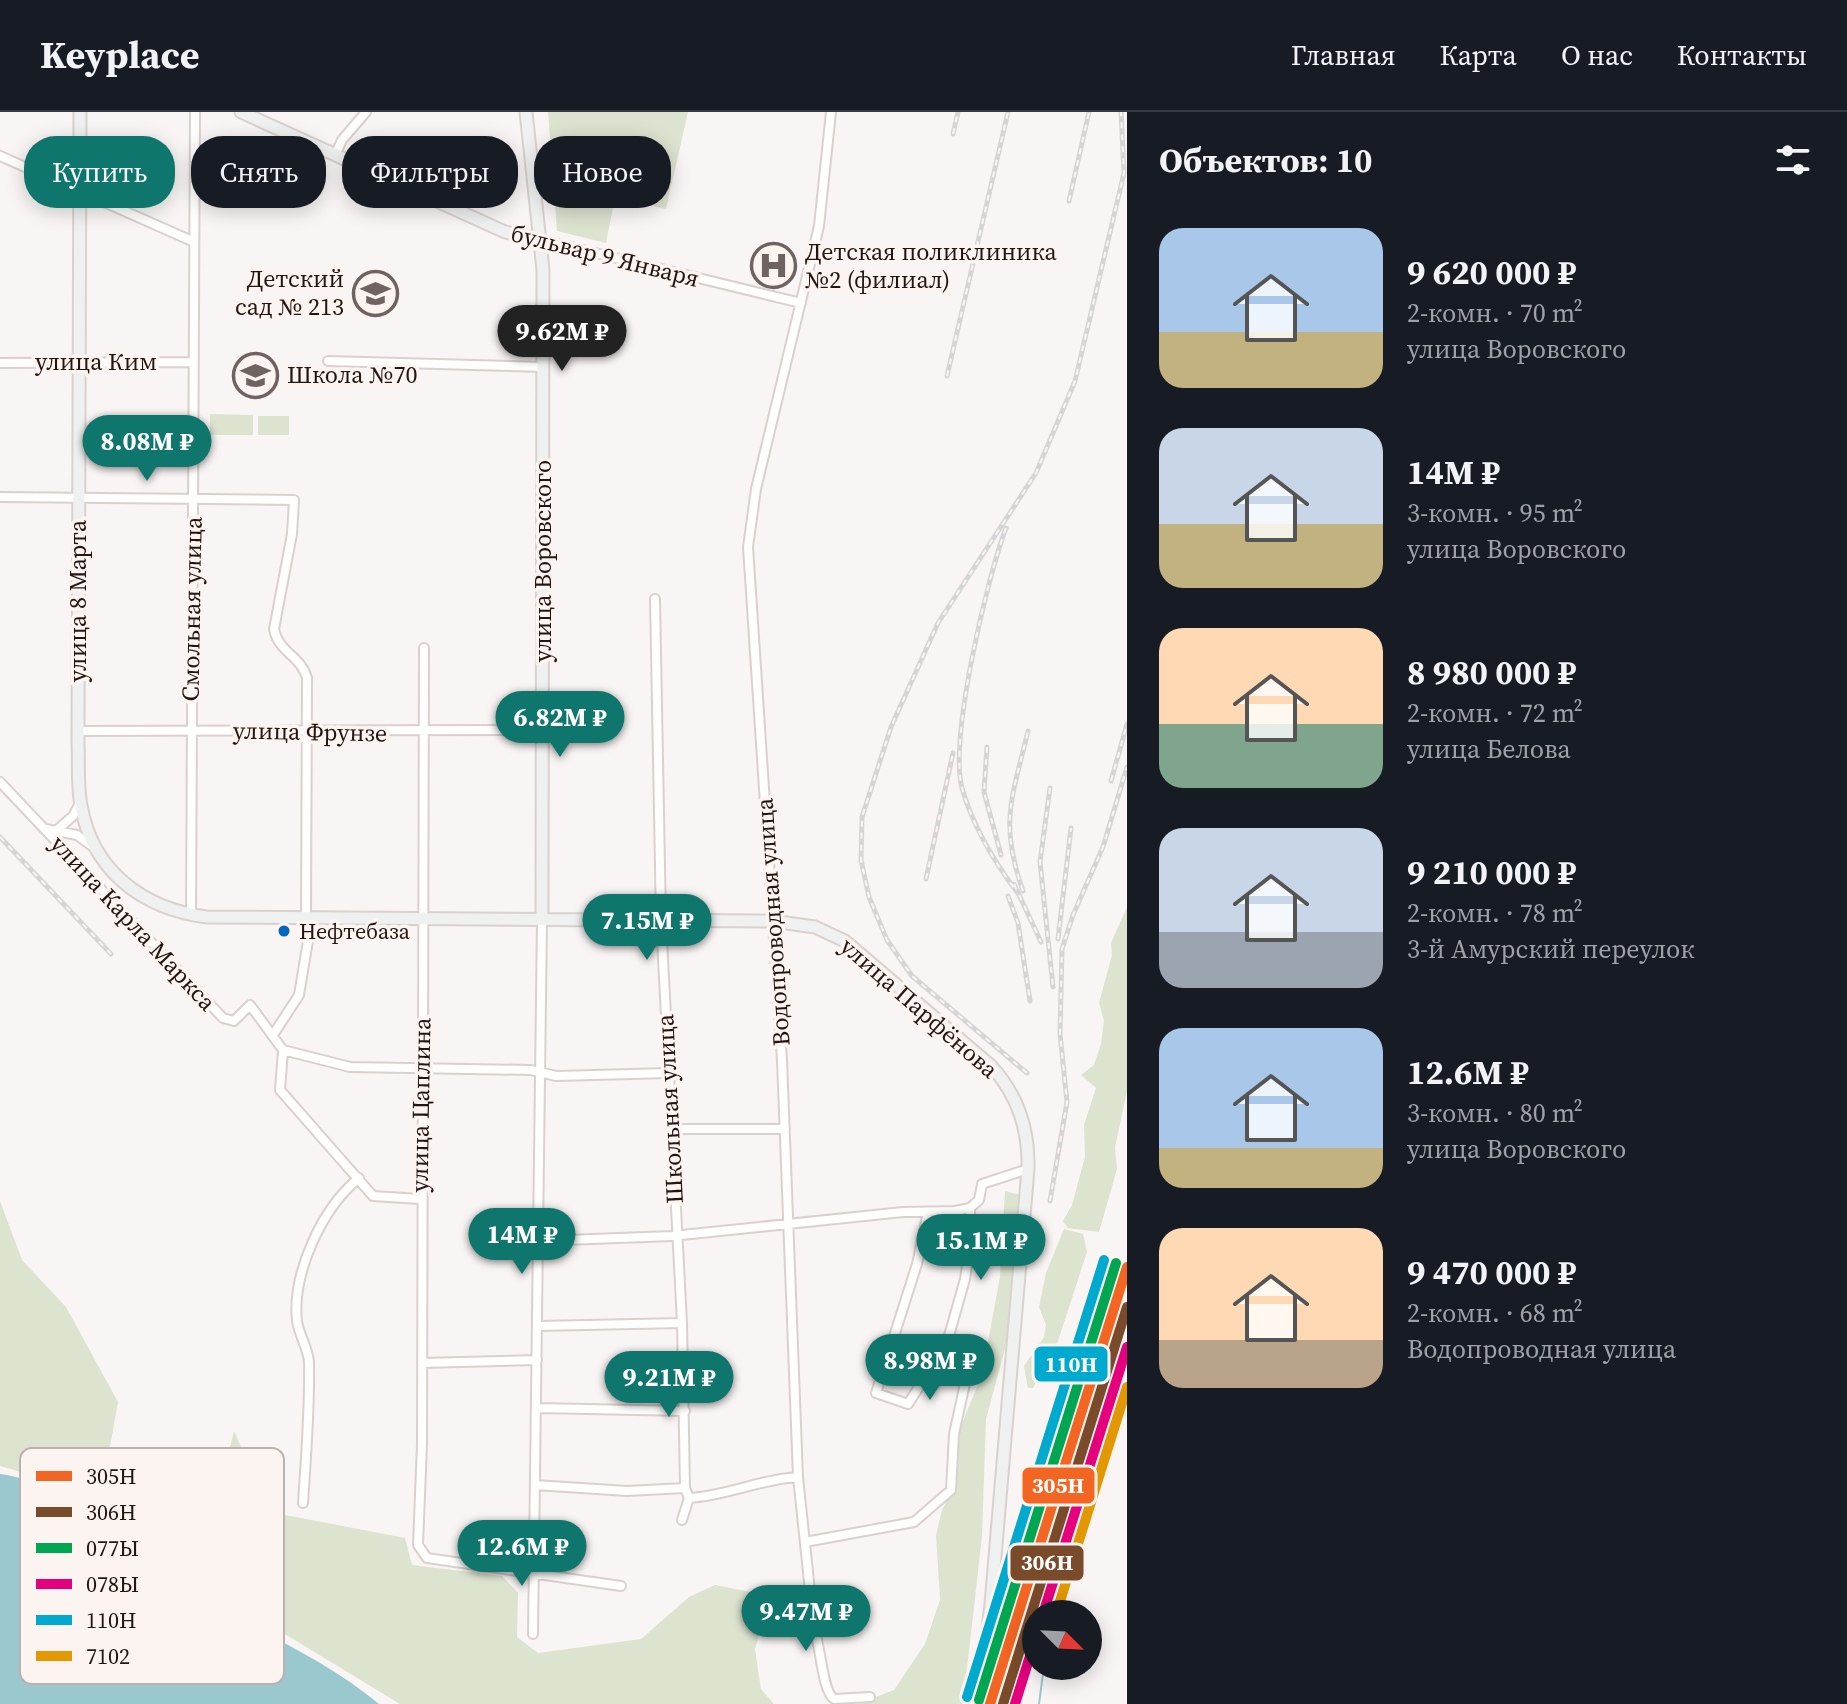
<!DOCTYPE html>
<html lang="ru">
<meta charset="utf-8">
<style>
:root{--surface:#171b24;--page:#20242c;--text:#f1f3f6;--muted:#9ea1a6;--line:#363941;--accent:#0f766e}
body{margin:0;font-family:"Source Serif 4",serif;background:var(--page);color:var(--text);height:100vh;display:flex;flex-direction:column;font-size:30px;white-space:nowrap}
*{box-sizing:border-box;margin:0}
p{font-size:26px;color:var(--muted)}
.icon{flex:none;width:44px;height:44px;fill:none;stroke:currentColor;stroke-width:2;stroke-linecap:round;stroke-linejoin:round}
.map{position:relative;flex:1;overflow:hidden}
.panel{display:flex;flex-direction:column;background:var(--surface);width:720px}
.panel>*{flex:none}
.banner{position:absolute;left:24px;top:24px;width:760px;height:72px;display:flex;gap:16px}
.needle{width:52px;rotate:114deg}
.buttons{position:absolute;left:1022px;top:1488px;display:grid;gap:16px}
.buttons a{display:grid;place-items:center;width:80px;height:80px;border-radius:50%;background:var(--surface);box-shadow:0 4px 20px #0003;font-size:40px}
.price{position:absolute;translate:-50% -68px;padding:0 18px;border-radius:28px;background:var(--accent);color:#fff;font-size:26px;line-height:52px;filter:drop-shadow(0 2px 4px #0008)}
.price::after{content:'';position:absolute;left:50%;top:48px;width:24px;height:18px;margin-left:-12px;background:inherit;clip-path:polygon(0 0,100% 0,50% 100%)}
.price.selected{background:#222;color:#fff}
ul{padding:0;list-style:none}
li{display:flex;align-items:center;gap:24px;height:200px;padding:0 32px}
li span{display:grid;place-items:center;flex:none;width:224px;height:160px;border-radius:24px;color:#555}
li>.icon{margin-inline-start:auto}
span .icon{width:96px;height:96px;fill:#fffc;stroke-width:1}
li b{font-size:34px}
h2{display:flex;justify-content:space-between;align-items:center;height:96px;padding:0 32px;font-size:34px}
.pill{padding:0 28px;border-radius:32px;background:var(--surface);box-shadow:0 4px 20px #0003;font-size:28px;line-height:72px}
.pill.selected{background:var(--accent);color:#fff}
header{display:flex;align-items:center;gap:48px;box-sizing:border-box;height:112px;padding:0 40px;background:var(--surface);border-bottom:2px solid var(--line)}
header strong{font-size:38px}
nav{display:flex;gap:44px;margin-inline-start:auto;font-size:28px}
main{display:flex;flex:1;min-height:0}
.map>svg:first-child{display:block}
.green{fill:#dce3cf}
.water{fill:#99c8cf}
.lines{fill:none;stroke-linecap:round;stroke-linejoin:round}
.stream{stroke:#99c8cf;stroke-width:2}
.minor-casing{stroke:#dad1ce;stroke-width:12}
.secondary-casing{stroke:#dad1ce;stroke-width:15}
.minor{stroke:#fefefd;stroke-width:8}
.secondary{stroke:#eef1ef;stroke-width:11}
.rail-casing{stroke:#d6d5d5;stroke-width:5}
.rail{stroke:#fcf4f1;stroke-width:2;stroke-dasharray:6;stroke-linecap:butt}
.rail-1-casing{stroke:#fcf4f1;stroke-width:16}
.rail-2-casing{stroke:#fcf4f1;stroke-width:16}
.rail-3-casing{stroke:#fcf4f1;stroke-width:16}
.rail-4-casing{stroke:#fcf4f1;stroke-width:16}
.rail-5-casing{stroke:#fcf4f1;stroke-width:16}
.rail-6-casing{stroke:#fcf4f1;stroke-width:16}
.rail-1{stroke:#f26522;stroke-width:10}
.rail-2{stroke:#7a4b2a;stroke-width:10}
.rail-3{stroke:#00a651;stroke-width:10}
.rail-4{stroke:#e5007d;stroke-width:10}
.rail-5{stroke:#00a9ce;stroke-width:10}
.rail-6{stroke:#e29802;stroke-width:10}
.bus-dot{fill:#0065bd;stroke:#fcf4f1;stroke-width:3}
.labels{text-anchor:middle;stroke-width:7;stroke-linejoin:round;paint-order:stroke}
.bus-label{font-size:22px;fill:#231511;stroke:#fcf4f1;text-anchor:start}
.poi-label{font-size:24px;fill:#231511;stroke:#fcf4f1;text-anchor:start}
.street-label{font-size:24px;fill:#231511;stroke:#fcf4f1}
.key{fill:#fcf4f1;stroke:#bbb1ae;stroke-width:2}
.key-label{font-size:22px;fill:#231511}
.line-badge{stroke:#fcf4f1;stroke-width:3}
.badge-label{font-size:22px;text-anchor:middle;font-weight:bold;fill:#fff}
</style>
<header>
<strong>Keyplace</strong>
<nav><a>Главная</a><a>Карта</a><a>О нас</a><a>Контакты</a></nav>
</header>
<main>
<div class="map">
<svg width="1127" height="1592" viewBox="0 0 1127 1592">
<rect width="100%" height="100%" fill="#f9f5f4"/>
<path class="green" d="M 548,0 L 688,0 L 666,97 L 615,86 L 606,131 L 557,119 Z
M 210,302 L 253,303 L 253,323 L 210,323 Z
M 258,304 L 289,304 L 289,323 L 258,323 Z
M 1127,795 L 1127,979 L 1115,1035 L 1117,1057 L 1099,1120 L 1068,1116 L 1063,1109 L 1072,1093 L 1085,1045 L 1084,1013 L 1096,976 L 1081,963 L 1094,953 L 1101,932 L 1104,909 L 1099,891 L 1112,843 L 1111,831 Z
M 1005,1079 L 1020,1083 L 1006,1233 L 986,1307 L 982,1424 L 963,1592 L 858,1592 L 894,1578 L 925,1532 L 940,1488 L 936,1423 L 942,1398 L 953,1377 L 956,1327 L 982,1262 L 1000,1165 Z
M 0,1089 L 22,1148 L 66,1195 L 118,1290 L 106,1356 L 160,1403 L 217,1387 L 234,1319 L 270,1400 L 405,1426 L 412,1453 L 502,1464 L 518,1481 L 517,1525 L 538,1541 L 641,1527 L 689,1485 L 715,1473 L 756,1481 L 765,1500 L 755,1537 L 761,1577 L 774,1592 L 400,1592 L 216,1480 L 80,1387 L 25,1361 L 0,1354 Z
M 1064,1117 L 1083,1122 L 1087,1140 L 1058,1229 L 1033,1276 L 1028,1276 L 1024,1254 L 1044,1225 L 1046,1213 L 1039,1195 L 1046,1161 Z"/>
<path class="water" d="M 0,1362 C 66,1370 116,1432 169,1467 C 236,1511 317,1540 379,1592 L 0,1592 Z"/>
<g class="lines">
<path class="stream" d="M 1055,1502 L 1079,1388 L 1127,1270
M 1039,1592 L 1044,1554"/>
<defs>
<path id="minor" d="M 831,0 L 819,114 L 756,377 L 748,435 L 782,948 L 798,1365 L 814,1517 C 821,1534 822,1579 834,1587 L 870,1585
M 335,43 L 342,28 L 366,0
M 0,44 L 192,129
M 542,128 L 801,191
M 328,249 L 544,255
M 0,251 L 193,250
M 0,385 L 294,388 L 292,422 L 274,517 C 278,540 301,544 307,566 L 306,805
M 655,487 L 661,808 L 682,1211 L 685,1376 L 689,1386 L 682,1408
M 424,536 L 422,1332 L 418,1433 L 427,1446 L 621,1474
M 78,619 L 543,618
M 0,670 L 223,906 L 234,909 L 250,893 L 283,938 L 350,955 L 531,958 L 556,964 L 669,961
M 46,717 L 77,723 L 92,734
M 57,718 L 73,704 L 80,691
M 191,803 L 195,0
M 273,923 L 299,883 L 312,805
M 283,938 L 280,978 L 373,1084 L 420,1087
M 672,1017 L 785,1017
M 539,1129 L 672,1124 L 903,1100 L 955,1099 L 970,1096 L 979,1088 L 982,1072 L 1028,1057
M 537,1214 L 682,1211
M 945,1238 L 965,1167 L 970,1134 L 970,1096
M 422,1251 L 537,1248
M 537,1296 L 685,1299
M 535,1373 L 627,1379 L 685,1376
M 689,1386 C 727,1384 760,1367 798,1365
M 303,1391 C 306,1345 310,1297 309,1250 C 308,1236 299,1223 297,1209 C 292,1161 322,1096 359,1066
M 805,1430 L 914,1410 L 951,1378 L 954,1322 L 966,1267 L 948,1240 L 942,1239 L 908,1292 L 876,1281 L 917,1152 L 928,1100
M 533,1522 L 542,807"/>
<path id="secondary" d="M 80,0 L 78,630 C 79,651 77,673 81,693 C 92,759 143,797 207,805 L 773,809 L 815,815 L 845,829 L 991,954 C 1018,983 1029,1017 1028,1057 L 991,1492 L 983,1556 L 974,1592
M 241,0 L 505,120 L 542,128
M 526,0 L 543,158 L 542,807"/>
</defs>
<use href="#minor" class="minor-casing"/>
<use href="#secondary" class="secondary-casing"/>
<use href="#minor" class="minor"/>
<use href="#secondary" class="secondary"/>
<defs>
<path id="rail" d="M 953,22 L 958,0
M 1069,89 L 1089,0
M 947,264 L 1008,0
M 1006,416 C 987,466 949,627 962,676 C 973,715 993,748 1017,780
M 987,635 L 984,680 L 1001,743
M 1111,669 L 1127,612
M 1050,676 L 1040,750 L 1053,875
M 0,725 L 111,842
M 926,767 L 953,641
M 1014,772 L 1041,830
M 1023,779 C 999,711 1012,686 1028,619
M 1008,784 L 1018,811 L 1030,889
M 1058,827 L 1071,716
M 1027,961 L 912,864 L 887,828 L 869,785 L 861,748 L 862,705 L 891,615 L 938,511 L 1036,361 L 1075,269 L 1124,61 L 1121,0
M 1050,1089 L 1067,990 L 1060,922 L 1062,837 L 1073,803 L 1103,735 L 1127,655"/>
</defs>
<use href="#rail" class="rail-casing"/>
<use href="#rail" class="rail"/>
<defs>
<path id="rail-1" d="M 990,1592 L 1127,1155"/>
<path id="rail-2" d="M 1003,1592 L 1127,1195"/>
<path id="rail-3" d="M 979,1588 L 1116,1151"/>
<path id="rail-4" d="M 1043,1502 L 1127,1235
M 1015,1592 L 1036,1525"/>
<path id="rail-5" d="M 967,1585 L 1104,1148"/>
<path id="rail-6" d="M 1056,1502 L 1127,1275"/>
</defs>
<use href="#rail-1" class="rail-1-casing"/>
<use href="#rail-2" class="rail-2-casing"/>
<use href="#rail-3" class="rail-3-casing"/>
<use href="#rail-4" class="rail-4-casing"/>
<use href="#rail-5" class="rail-5-casing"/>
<use href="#rail-6" class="rail-6-casing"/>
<use href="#rail-1" class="rail-1"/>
<use href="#rail-2" class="rail-2"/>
<use href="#rail-3" class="rail-3"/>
<use href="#rail-4" class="rail-4"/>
<use href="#rail-5" class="rail-5"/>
<use href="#rail-6" class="rail-6"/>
</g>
<defs>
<symbol id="hospital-ring" viewBox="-11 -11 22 22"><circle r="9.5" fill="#fcf4f1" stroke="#6e6360" stroke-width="1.5"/><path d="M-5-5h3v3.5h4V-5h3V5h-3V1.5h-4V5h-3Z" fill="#6e6360"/></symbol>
<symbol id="school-ring" viewBox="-11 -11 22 22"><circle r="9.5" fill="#fcf4f1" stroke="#6e6360" stroke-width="1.5"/><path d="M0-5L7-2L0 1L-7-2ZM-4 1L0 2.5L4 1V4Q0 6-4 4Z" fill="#6e6360"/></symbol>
</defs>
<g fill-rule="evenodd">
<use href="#hospital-ring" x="748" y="128" width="51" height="51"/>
<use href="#school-ring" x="350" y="156" width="51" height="51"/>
<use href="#school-ring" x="230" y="238" width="51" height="51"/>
</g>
<circle class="bus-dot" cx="284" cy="819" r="7"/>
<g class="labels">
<g class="bus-label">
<text x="299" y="827">Нефтебаза</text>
</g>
<g class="poi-label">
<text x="805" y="148">Детская поликлиника<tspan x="805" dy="28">№2 (филиал)</tspan></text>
<text x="344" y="175" text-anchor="end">Детский<tspan x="344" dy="28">сад № 213</tspan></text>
<text x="287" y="271">Школа №70</text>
</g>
<g class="street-label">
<text transform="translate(605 144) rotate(14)" y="8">бульвар 9 Января</text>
<text x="96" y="258">улица Ким</text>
<text transform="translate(543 449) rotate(-90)" y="8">улица Воровского</text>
<text transform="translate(78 489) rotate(-90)" y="8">улица 8 Марта</text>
<text transform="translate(192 497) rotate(-89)" y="8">Смольная улица</text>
<text transform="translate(310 620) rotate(1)" y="8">улица Фрунзе</text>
<text transform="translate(773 810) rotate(-94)" y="8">Водопроводная улица</text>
<text transform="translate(133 811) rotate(47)" y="8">улица Карла Маркса</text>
<text transform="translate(919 896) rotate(41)" y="8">улица Парфёнова</text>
<text transform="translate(421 993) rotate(-89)" y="8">улица Цаплина</text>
<text transform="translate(670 997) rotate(-93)" y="8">Школьная улица</text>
</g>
</g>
<rect x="20" y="1336" width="264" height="236" rx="12" class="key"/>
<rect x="36" y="1359" width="36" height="10" fill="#f26522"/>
<rect x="36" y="1395" width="36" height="10" fill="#7a4b2a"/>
<rect x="36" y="1431" width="36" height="10" fill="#00a651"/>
<rect x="36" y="1467" width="36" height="10" fill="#e5007d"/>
<rect x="36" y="1503" width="36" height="10" fill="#00a9ce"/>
<rect x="36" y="1539" width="36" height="10" fill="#e29802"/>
<g class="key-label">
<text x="86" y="1372">305Н</text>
<text x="86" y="1408">306Н</text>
<text x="86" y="1444">077Ы</text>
<text x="86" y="1480">078Ы</text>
<text x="86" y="1516">110Н</text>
<text x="86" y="1552">7102</text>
</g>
<g class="line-badge">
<rect x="1033" y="1233" width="76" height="38" rx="8" fill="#00a9ce"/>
<rect x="1021" y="1354" width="75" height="39" rx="8" fill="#f26522"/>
<rect x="1009" y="1432" width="76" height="38" rx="8" fill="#7a4b2a"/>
</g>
<g class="badge-label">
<text x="1071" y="1260">110Н</text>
<text x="1058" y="1381">305Н</text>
<text x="1047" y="1458">306Н</text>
</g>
</svg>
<div class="buttons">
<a><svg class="needle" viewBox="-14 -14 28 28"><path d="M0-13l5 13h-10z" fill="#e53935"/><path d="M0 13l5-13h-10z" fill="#9ea1a6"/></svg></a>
</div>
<b class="price selected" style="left:562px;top:261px">9.62M ₽</b>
<b class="price" style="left:147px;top:371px">8.08M ₽</b>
<b class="price" style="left:560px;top:647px">6.82M ₽</b>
<b class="price" style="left:647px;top:850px">7.15M ₽</b>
<b class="price" style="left:522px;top:1164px">14M ₽</b>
<b class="price" style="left:981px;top:1170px">15.1M ₽</b>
<b class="price" style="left:930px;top:1290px">8.98M ₽</b>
<b class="price" style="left:669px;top:1307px">9.21M ₽</b>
<b class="price" style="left:522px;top:1476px">12.6M ₽</b>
<b class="price" style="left:806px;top:1541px">9.47M ₽</b>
<div class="banner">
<a class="pill selected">Купить</a>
<a class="pill">Снять</a>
<a class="pill">Фильтры</a>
<a class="pill">Новое</a>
</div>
</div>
<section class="panel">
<h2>Объектов: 10<svg class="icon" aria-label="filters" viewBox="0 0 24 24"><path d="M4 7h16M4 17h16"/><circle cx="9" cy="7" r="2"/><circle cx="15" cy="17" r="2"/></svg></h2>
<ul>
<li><span style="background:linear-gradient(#a9c7e8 65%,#c2b280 0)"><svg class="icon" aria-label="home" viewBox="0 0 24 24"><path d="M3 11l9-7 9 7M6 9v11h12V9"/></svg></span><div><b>9 620 000 ₽</b><p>2-комн. · 70 m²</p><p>улица Воровского</p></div></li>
<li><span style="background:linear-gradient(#c9d6e8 60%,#c2b280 0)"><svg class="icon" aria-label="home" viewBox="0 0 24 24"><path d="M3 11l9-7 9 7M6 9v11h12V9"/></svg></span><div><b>14M ₽</b><p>3-комн. · 95 m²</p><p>улица Воровского</p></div></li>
<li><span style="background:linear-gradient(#ffd9b3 60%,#7fa58c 0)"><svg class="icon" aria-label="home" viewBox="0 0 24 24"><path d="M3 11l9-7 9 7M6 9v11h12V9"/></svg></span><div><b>8 980 000 ₽</b><p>2-комн. · 72 m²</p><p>улица Белова</p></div></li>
<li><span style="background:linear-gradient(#c9d6e8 65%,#9aa5b1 0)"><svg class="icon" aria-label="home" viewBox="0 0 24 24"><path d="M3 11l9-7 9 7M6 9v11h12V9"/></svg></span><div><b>9 210 000 ₽</b><p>2-комн. · 78 m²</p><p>3-й Амурский переулок</p></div></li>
<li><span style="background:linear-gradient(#a9c7e8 75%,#c2b280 0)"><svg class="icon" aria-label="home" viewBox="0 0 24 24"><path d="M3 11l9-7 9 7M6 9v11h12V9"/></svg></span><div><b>12.6M ₽</b><p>3-комн. · 80 m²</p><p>улица Воровского</p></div></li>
<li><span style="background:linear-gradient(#ffd9b3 70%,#b9a48a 0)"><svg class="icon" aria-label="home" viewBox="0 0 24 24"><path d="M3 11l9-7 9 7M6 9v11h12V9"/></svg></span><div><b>9 470 000 ₽</b><p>2-комн. · 68 m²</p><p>Водопроводная улица</p></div></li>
</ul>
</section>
</main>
